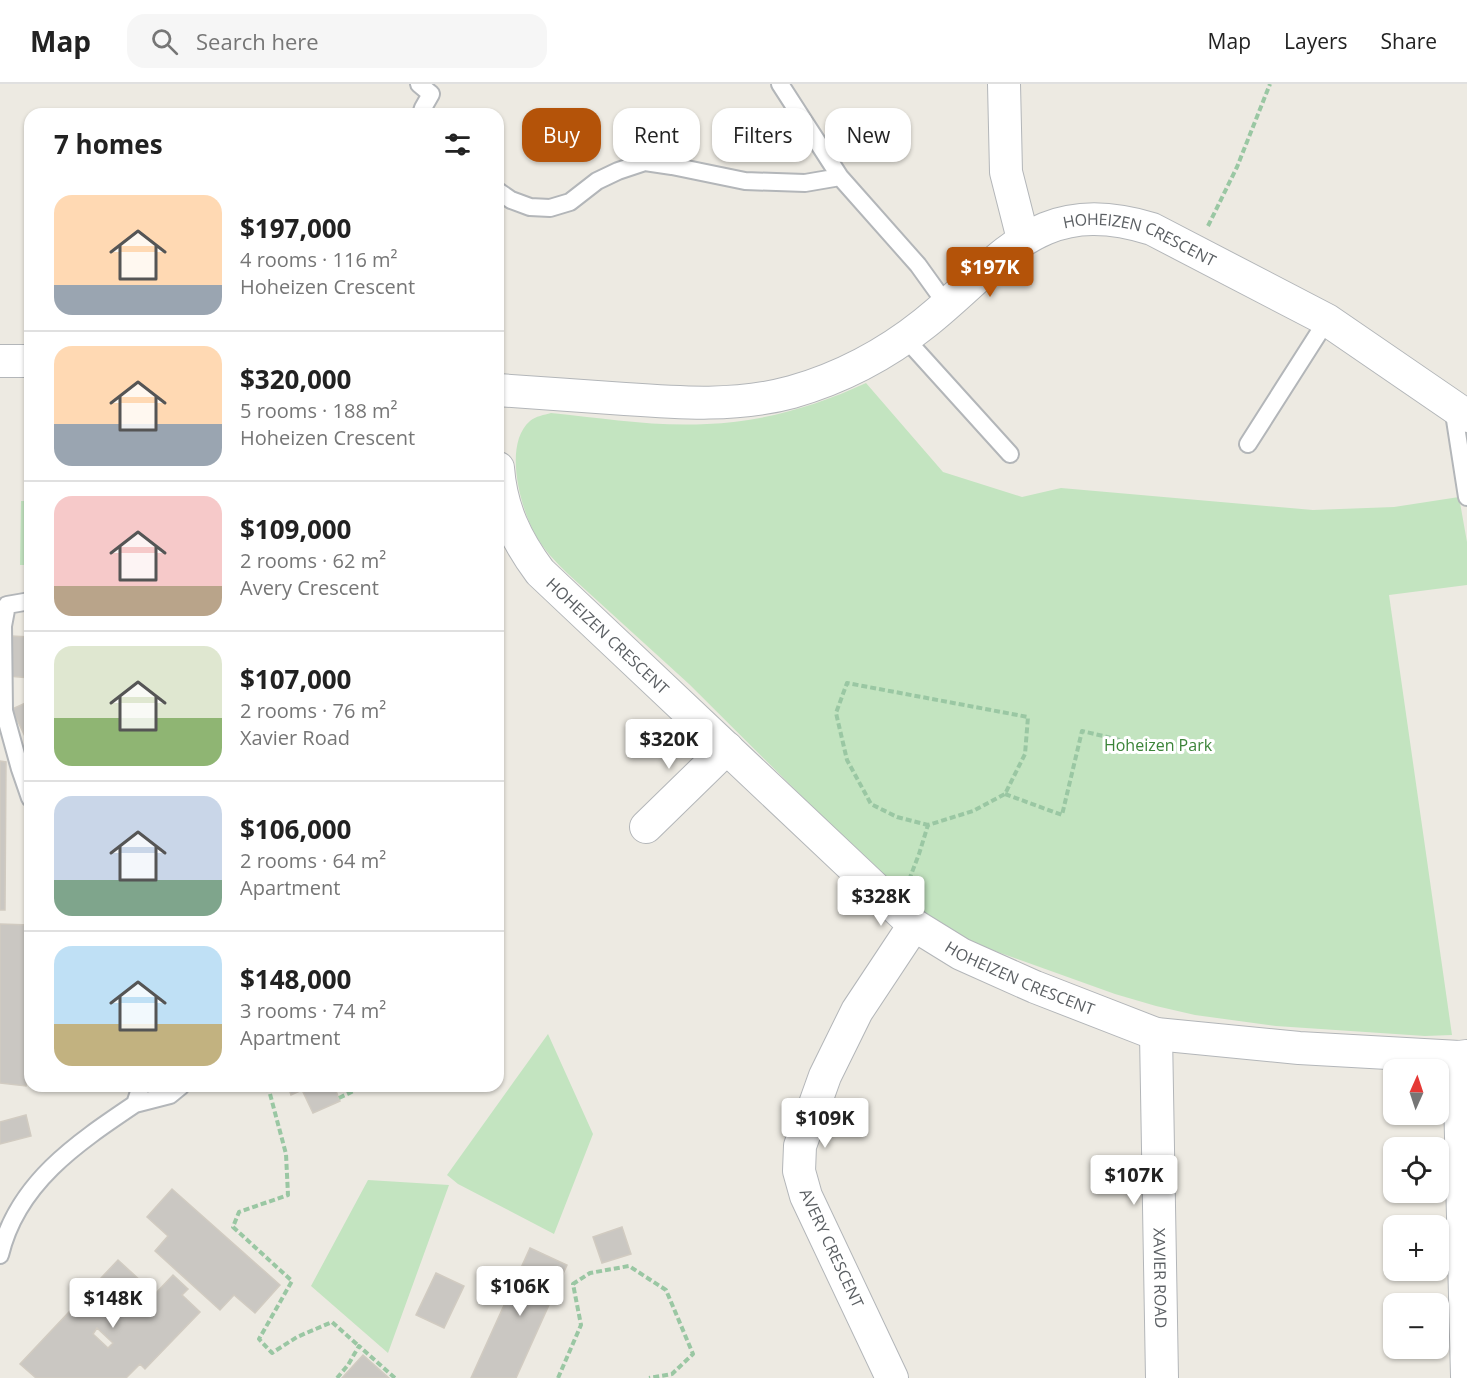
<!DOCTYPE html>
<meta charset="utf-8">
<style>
:root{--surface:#fff;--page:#f6f6f6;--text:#222;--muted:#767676;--line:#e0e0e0;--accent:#b45309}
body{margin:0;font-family:"Open Sans",sans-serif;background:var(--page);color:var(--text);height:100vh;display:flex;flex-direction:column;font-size:22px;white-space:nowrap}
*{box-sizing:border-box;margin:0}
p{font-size:20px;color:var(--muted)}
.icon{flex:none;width:33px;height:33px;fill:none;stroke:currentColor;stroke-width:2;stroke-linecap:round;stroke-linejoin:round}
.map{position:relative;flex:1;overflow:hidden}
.drawer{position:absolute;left:24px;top:24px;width:480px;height:984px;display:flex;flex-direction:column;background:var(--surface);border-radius:18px;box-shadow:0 2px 4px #0004}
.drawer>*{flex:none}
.banner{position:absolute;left:522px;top:24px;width:570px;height:54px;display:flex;gap:12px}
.needle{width:39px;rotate:3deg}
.buttons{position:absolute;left:1383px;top:975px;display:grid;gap:12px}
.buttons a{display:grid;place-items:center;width:66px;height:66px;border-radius:12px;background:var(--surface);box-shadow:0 2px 4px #0004;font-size:30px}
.price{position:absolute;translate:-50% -51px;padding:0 14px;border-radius:6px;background:#fff;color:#222;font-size:20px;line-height:39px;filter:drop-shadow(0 2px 3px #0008)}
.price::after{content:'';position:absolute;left:50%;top:36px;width:18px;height:14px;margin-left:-9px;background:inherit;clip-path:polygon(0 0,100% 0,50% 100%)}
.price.active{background:var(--accent);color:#fff}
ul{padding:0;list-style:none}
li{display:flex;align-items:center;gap:18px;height:150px;padding:0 30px}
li+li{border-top:2px solid var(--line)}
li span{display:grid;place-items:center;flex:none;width:168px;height:120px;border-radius:18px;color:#555}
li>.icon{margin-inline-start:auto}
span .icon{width:72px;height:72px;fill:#fffc;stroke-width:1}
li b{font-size:26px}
h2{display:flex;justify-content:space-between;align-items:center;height:72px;padding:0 30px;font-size:26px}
.tag{padding:0 21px;border-radius:18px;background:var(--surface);box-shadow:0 2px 4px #0004;font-size:21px;line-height:54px}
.tag.active{background:var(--accent);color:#fff}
header{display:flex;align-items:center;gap:36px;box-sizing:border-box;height:84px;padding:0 30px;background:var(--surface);border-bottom:2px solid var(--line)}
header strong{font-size:28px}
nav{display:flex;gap:33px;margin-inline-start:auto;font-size:21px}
.search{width:420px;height:54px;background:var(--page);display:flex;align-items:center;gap:15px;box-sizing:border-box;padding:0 21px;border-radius:18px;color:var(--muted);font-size:22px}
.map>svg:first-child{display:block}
.green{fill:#c3e4c0}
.building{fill:#cac7c2;stroke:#d1cbc1;stroke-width:1.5;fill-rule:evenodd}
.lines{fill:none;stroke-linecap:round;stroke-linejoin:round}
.service-casing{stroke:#b3b6b9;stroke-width:20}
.minor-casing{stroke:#b3b6b9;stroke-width:34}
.path{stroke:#9ac7a3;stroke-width:4;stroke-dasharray:6 3;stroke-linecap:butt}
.service{stroke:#fff;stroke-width:16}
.minor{stroke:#fff;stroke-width:32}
.labels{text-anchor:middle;stroke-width:6;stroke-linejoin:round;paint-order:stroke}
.street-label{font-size:16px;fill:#5b5f63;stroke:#fff}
.park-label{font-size:16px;fill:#3c8439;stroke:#fff}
</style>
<header>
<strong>Map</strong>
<div class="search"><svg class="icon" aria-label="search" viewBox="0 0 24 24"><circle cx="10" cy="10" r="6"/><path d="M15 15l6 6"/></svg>Search here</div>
<nav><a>Map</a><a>Layers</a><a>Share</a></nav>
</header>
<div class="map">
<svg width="1467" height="1294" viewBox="0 0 1467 1294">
<rect width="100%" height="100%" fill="#edeae2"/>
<path class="green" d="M 866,299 L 943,388 L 1022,413 L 1061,404 L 1313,426 L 1394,423 L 1459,413 L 1467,458 L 1467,501 L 1389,511 L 1452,951 L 1425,952 L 1276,942 L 1195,931 L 1156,922 L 1115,910 L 992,866 L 969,856 L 947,844 L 917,823 L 890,800 L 689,600 L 567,489 C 555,477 543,465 535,450 C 520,423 503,360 530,337 C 536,332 544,331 551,329 C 603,334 655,343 707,340 C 763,338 816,322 866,299 Z
M 21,417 L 30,417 L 30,481 L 20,481 Z
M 548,950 L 593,1050 L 554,1150 L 458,1100 L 447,1091 Z
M 368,1096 L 449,1101 L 388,1269 L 311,1202 Z"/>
<path class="building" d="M 11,552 L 30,553 L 30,594 L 8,592 Z
M 30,617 L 30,663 L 12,625 Z
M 0,677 L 6,678 L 5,826 L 0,826 Z
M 0,840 L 30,841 L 30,962 L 26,1002 L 0,999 Z
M 288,1002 L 334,1002 L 340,1017 L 313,1029 L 302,1006 L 291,1011 Z
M 26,1031 L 31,1052 L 0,1060 L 0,1038 Z
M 172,1105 L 280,1201 L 255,1229 L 234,1211 L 220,1226 L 155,1167 L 168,1152 L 147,1133 Z
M 622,1143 L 631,1170 L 602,1179 L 593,1153 Z
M 530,1164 L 567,1181 L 516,1294 L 471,1294 Z
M 118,1176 L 155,1210 L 173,1191 L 188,1205 L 182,1211 L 200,1228 L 145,1285 L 140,1280 L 126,1294 L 36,1294 L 20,1280 ZM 97,1244 L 113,1259 L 108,1264 L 93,1250 Z
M 436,1189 L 464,1202 L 444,1244 L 416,1231 Z
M 363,1271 L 389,1294 L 342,1294 Z"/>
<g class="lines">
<defs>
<path id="service" d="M 419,0 L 431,10 L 423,24 L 421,30
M 780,0 L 840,93
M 498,107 L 511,116 L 530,123 L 550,124 L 570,118 L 597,97 L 618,87 L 645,78 L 672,82 L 745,97 L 805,99 L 840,93 L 918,181 L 946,220
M 905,254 L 1010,370
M 1453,323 L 1467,413
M 1248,360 L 1327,236
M 30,517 L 7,521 L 3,542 L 4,627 L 20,685 L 30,714
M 141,1002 L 135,1020 L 170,1011 L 181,1002
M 0,1171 C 17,1099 77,1059 135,1020"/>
<g id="minor">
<path d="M 1004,0 L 1006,88 L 1023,155"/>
<path d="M 0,277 L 30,277"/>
<path id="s1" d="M 498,306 C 540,309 583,312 625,315 C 681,319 737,323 792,308 C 841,294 885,271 925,239 C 1003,177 1038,109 1152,145 L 1327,236 L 1467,332"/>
<path id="s2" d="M 498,384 C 501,424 516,456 540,488 L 914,841 L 961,870 L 1035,903 L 1156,950 L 1299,964 L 1459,973 L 1467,972"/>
<path d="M 646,743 L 727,664"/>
<path id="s3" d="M 1156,950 L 1162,1294"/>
<path d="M 1459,973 L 1467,1292"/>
<path d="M 892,1294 L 806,1112 L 799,1087 L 800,1062 L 825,992 L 857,927 L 914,841"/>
</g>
</defs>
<use href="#service" class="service-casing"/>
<use href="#minor" class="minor-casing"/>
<path class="path" d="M 1208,142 L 1237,83 L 1270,0
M 1005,710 L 1062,731 L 1082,647 L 1158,665
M 909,796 L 919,770 L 928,741 L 973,727 L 1005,710 L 1025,670 L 1028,633 L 847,599 L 836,629 L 847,676 L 871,720 L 897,733 L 928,741
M 266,1002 L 270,1010 L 286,1070 L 288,1111 L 239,1128 L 233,1143 L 292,1197 L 259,1255 L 272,1269 L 297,1253 L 332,1238 L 359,1262
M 339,1014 L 364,1002
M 337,1294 L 348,1281 L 359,1262 L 395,1294
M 558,1294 L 581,1241 L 573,1200 L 590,1189 L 629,1182 L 666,1206 L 693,1270 L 672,1290 L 649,1294"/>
<use href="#service" class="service"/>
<use href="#minor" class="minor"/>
</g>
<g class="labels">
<g class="street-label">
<text dy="6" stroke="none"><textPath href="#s1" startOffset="699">HOHEIZEN CRESCENT</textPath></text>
<text dy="6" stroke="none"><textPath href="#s2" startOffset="207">HOHEIZEN CRESCENT</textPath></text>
<text dy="6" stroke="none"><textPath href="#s2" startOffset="747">HOHEIZEN CRESCENT</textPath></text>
<text transform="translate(832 1164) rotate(65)" y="6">AVERY CRESCENT</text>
<text dy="6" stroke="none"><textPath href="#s3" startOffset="244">XAVIER ROAD</textPath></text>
</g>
<g class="park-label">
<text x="1158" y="667">Hoheizen Park</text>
</g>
</g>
</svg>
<div class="buttons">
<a><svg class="needle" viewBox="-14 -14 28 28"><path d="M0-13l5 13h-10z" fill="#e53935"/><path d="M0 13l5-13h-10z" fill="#767676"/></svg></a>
<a><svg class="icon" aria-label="locate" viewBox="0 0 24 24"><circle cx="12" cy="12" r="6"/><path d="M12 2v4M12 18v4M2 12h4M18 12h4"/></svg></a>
<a>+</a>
<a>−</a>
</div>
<b class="price active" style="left:990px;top:214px">$197K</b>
<b class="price" style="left:669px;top:686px">$320K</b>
<b class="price" style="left:881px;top:843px">$328K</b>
<b class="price" style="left:825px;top:1065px">$109K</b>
<b class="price" style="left:1134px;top:1122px">$107K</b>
<b class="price" style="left:520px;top:1233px">$106K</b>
<b class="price" style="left:113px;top:1245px">$148K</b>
<div class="banner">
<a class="tag active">Buy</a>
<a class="tag">Rent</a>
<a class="tag">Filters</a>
<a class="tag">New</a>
</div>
<section class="drawer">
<h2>7 homes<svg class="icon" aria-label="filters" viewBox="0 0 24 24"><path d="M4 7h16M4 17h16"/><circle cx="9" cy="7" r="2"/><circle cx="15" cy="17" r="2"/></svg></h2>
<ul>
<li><span style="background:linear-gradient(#ffd9b3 75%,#9aa5b1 0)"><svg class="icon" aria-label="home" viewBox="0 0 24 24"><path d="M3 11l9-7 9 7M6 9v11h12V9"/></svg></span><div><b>$197,000</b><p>4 rooms · 116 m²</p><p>Hoheizen Crescent</p></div></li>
<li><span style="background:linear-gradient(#ffd9b3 65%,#9aa5b1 0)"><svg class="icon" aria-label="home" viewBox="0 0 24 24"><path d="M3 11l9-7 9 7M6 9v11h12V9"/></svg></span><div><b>$320,000</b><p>5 rooms · 188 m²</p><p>Hoheizen Crescent</p></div></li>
<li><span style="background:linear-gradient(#f6c9c9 75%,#b9a48a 0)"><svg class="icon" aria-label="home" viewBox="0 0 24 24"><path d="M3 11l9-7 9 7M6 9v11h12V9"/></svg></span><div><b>$109,000</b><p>2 rooms · 62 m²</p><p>Avery Crescent</p></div></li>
<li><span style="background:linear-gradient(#dfe7d0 60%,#8fb573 0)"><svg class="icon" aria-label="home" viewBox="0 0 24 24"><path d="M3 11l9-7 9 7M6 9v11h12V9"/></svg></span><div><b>$107,000</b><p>2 rooms · 76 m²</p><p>Xavier Road</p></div></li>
<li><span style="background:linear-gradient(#c9d6e8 70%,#7fa58c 0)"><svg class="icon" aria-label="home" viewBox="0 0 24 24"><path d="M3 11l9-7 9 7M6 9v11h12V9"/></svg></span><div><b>$106,000</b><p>2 rooms · 64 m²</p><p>Apartment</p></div></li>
<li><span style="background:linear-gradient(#bfe0f5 65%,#c2b280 0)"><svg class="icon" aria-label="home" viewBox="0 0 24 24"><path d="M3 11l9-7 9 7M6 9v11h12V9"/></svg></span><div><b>$148,000</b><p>3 rooms · 74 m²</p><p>Apartment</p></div></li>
</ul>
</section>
</div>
